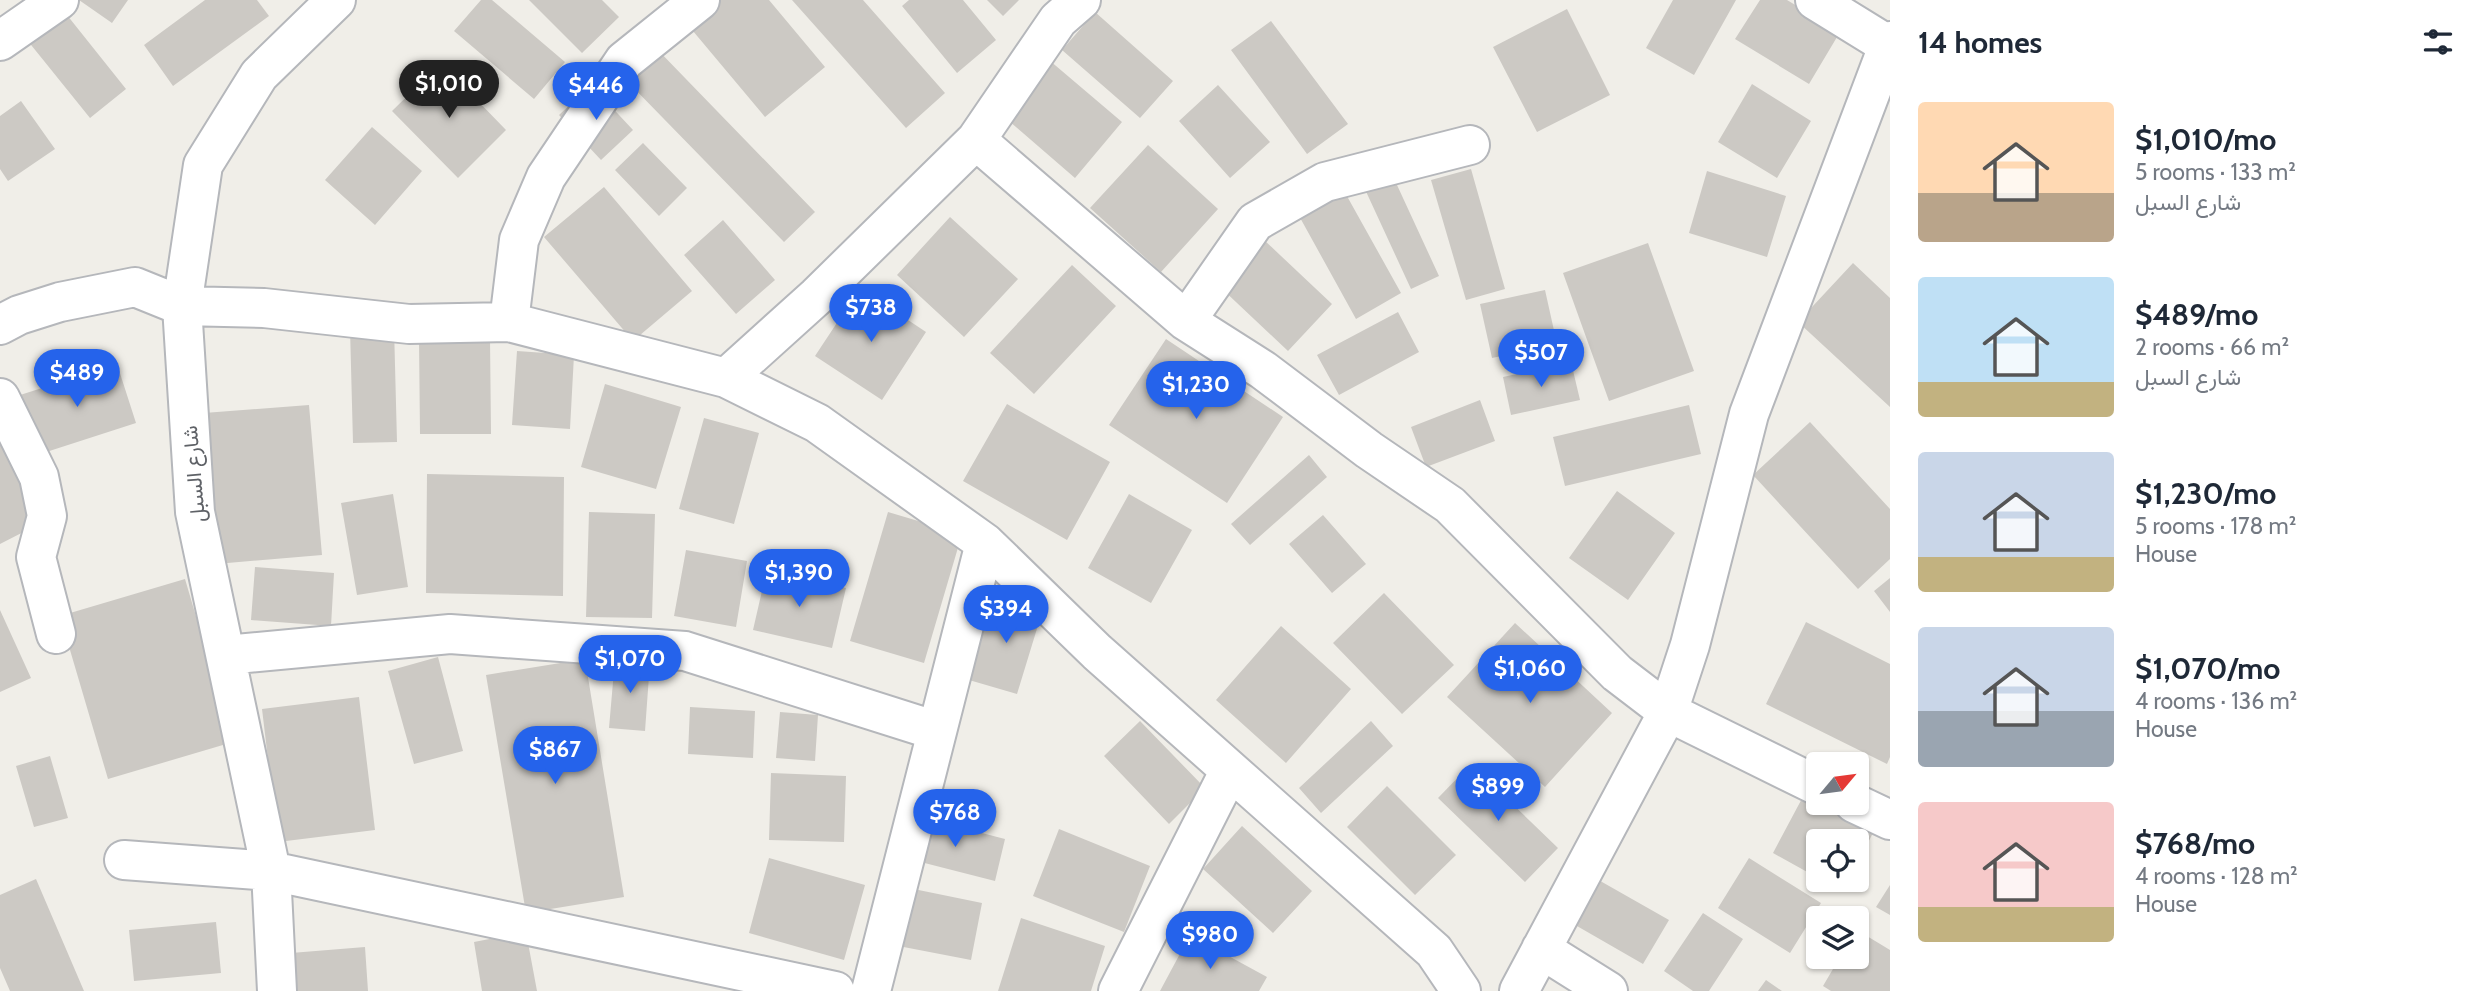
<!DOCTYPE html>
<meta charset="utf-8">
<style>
:root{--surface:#fff;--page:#f2f2f3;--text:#1f2937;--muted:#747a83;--accent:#2563eb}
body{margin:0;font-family:Cabin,Vazirmatn,sans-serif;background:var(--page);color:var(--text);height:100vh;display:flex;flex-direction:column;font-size:26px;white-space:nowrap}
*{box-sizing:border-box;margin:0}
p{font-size:23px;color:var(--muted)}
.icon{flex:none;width:38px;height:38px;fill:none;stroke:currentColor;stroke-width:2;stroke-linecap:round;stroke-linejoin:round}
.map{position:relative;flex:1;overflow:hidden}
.details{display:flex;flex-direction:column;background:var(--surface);width:595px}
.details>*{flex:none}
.needle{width:46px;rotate:61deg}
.buttons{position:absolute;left:1806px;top:752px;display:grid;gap:14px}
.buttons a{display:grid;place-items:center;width:63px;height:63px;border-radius:7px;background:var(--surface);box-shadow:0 2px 5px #0004;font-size:35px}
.price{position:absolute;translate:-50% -60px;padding:0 16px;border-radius:24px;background:var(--accent);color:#fff;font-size:23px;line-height:46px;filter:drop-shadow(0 2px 4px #0008)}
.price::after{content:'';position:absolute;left:50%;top:42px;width:21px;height:16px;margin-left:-10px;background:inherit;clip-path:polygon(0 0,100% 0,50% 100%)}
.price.on{background:#222;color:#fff}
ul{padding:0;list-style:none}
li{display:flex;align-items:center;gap:21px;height:175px;padding:0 28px}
li span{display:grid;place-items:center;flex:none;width:196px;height:140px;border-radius:7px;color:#555}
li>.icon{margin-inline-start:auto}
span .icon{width:84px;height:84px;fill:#fffc;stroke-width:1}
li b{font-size:30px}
h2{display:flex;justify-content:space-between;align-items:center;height:84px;padding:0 28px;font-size:30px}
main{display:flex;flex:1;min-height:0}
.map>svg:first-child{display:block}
.building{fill:#ccc9c4}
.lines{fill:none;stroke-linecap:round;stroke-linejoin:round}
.minor-casing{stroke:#b5b7bb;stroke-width:42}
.minor{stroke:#fff;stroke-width:38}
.labels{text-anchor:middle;stroke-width:6;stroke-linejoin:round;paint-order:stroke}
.street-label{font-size:21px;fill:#5f6267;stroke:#fff}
</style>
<main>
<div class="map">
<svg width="1890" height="991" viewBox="0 0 1890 991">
<rect width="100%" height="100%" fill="#f0eee8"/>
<path class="building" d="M 55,0 L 126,89 L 90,118 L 15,25 Z
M 79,0 L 128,0 L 112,23 Z
M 205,0 L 257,0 L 269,16 L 173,86 L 144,45 Z
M 481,0 L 492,0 L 565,62 L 534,99 L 454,31 Z
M 529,0 L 602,0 L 619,17 L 582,53 Z
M 680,0 L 769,0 L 825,67 L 765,117 L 672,6 Z
M 792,0 L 863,0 L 945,93 L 906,128 Z
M 909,0 L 963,0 L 996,40 L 957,73 L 902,6 Z
M 987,0 L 1019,0 L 1003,16 Z
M 1673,0 L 1736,0 L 1694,75 L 1646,48 Z
M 1760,0 L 1787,0 L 1840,32 L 1809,84 L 1735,39 Z
M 1567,9 L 1610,95 L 1537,132 L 1493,47 Z
M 1095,12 L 1173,81 L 1140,118 L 1062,50 Z
M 1271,21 L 1348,124 L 1307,154 L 1231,50 Z
M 654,46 L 815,212 L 784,242 L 623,77 Z
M 1049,60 L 1122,122 L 1075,178 L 1002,115 Z
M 441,63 L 506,130 L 458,178 L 392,111 Z
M 1752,84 L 1811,121 L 1777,178 L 1718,142 Z
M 591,85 L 633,130 L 601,160 L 559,115 Z
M 1218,85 L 1270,142 L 1230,178 L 1179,121 Z
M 21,101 L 55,149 L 8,181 L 0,169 L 0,116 Z
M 372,127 L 422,171 L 375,225 L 325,180 Z
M 643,143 L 687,188 L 659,216 L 615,170 Z
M 1148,145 L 1218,209 L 1161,272 L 1090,208 Z
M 1471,169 L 1505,289 L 1466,300 L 1431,180 Z
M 1707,171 L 1786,196 L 1767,257 L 1689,233 Z
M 1391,172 L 1439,276 L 1411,289 L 1363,185 Z
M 604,187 L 692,291 L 633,341 L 544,237 Z
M 1343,189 L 1401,293 L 1356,319 L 1298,214 Z
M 950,217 L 1018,279 L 964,337 L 897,275 Z
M 723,220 L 775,280 L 736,314 L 684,255 Z
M 1263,239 L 1332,304 L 1288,351 L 1219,286 Z
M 1648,243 L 1694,371 L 1609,401 L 1563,273 Z
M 1853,263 L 1890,298 L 1890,407 L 1798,322 Z
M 1072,265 L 1116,306 L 1034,394 L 990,353 Z
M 860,288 L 926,332 L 882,400 L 815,356 Z
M 1545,290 L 1557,344 L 1492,358 L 1480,304 Z
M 1398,312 L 1419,352 L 1339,395 L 1317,355 Z
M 394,327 L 397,442 L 353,443 L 350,328 Z
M 419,339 L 490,339 L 491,434 L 420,434 Z
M 1166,339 L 1283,417 L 1227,503 L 1109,425 Z
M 517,351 L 574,355 L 570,429 L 512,425 Z
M 1571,362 L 1580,400 L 1511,415 L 1503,377 Z
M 117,364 L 136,423 L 37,455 L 17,396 Z
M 605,384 L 681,407 L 656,489 L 581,467 Z
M 1480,400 L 1495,441 L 1426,467 L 1411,427 Z
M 1007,404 L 1110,462 L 1067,540 L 963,481 Z
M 309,405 L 322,555 L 216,564 L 204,413 Z
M 1689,405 L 1701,454 L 1565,486 L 1553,437 Z
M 704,418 L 759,433 L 734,524 L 679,509 Z
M 1810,422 L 1890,509 L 1890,559 L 1858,589 L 1753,475 Z
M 0,442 L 41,523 L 0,544 Z
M 1309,455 L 1327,477 L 1250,545 L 1231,524 Z
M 427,474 L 564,477 L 563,596 L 426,593 Z
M 1617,491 L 1675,533 L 1628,600 L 1569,558 Z
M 393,494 L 408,587 L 357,595 L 341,503 Z
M 1129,494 L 1192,530 L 1151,603 L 1088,568 Z
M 589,512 L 655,514 L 652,618 L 586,617 Z
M 888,512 L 962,534 L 924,663 L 850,641 Z
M 1323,515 L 1366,564 L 1332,593 L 1289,544 Z
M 686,550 L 747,561 L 736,627 L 674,616 Z
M 255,567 L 334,573 L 331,626 L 251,620 Z
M 767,569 L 846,588 L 832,648 L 753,630 Z
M 1890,578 L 1890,612 L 1874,591 Z
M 185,579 L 233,742 L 108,779 L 60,616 Z
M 1384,593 L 1454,665 L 1402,714 L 1333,643 Z
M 995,595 L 1043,609 L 1017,694 L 969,680 Z
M 0,610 L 31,678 L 0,692 Z
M 1806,622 L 1890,664 L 1890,757 L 1887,764 L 1766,704 Z
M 1515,623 L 1612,713 L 1545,787 L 1447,697 Z
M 1281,626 L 1351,689 L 1286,763 L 1216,700 Z
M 438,657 L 463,751 L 414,764 L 388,671 Z
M 585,659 L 624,897 L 526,913 L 486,675 Z
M 615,659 L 650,662 L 645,731 L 609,728 Z
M 359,697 L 375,830 L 278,842 L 262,709 Z
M 690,707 L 755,711 L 753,758 L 688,754 Z
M 780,712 L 818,715 L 815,761 L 776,758 Z
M 1140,721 L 1205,788 L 1169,824 L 1104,756 Z
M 1371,721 L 1393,746 L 1321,813 L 1299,788 Z
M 50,756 L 68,818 L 34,827 L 16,766 Z
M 1471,764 L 1558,848 L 1525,882 L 1438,798 Z
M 771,773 L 846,776 L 844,842 L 769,840 Z
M 1387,786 L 1456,855 L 1415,895 L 1347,827 Z
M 1806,791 L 1818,803 L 1828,803 L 1875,829 L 1857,864 L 1857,842 L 1818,842 L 1818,878 L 1773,853 Z
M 916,816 L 1005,839 L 995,881 L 905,858 Z
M 1242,826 L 1312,891 L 1273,933 L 1203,869 Z
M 1059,829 L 1150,866 L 1124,932 L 1033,896 Z
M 769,858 L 865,885 L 844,960 L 749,933 Z
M 1749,858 L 1821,903 L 1790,953 L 1718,908 Z
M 1595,878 L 1669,920 L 1643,964 L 1570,922 Z
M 36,879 L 84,991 L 10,991 L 0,968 L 0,895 Z
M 1822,880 L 1848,880 L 1842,891 Z
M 1890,885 L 1890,915 L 1876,907 Z
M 899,886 L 982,903 L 971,960 L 888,944 Z
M 1703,913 L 1743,939 L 1709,991 L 1693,991 L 1664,971 Z
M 1021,918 L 1105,946 L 1091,991 L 998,991 Z
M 216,922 L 221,973 L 134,981 L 129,930 Z
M 1857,930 L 1890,950 L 1890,991 L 1831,991 L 1823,986 L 1840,957 L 1857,957 Z
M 526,932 L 537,991 L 482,991 L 474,942 Z
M 1190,935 L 1267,977 L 1259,991 L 1160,991 Z
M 365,947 L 368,991 L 294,991 L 291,953 Z
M 1766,980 L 1782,991 L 1758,991 Z"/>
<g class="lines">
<defs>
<path id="minor" d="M 1815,0 L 1888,45
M 0,41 L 59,0
M 976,140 L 1186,321 L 1263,370 L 1369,450 L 1450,505 L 1617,673 L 1668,712 L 1818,786
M 1186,321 L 1255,222 L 1325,182 L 1470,145
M 509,322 L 519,240 L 546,177 L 624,61 L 700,0
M 0,325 L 19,315 L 60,302 L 135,287 L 182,306 L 264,308 L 409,324 L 509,322 L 726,378 L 817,423 L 985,543 L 1097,652 L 1434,951 L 1461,991
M 726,378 L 817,296 L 976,140 L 1058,20 L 1081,0
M 0,398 L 39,477 L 47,516 L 36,557 L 56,634
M 226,655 L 450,634 L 685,651 L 937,731
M 1854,803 L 1890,820
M 124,860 L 271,871 L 835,991
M 1541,949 L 1608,991
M 277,991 L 271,871 L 195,512 L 182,306 L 203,165 L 259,75 L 336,0
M 871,991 L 985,543
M 1118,991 L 1230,770
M 1519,991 L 1668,712 L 1690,645 L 1749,414 L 1890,41"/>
</defs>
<use href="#minor" class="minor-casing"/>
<use href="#minor" class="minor"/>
</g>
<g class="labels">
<g class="street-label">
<text transform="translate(194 474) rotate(-95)" y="7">شارع السبل</text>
</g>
</g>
</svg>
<div class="buttons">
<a><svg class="needle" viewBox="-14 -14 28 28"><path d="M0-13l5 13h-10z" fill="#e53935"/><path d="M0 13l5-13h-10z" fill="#747a83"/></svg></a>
<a><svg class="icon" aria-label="locate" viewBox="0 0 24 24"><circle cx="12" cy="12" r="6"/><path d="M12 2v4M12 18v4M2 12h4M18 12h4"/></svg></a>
<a><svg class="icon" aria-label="layers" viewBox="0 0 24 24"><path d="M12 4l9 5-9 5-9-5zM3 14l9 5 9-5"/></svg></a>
</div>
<b class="price on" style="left:449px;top:120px">$1,010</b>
<b class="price" style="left:596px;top:122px">$446</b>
<b class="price" style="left:871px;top:344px">$738</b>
<b class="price" style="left:1541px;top:389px">$507</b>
<b class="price" style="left:77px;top:409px">$489</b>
<b class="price" style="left:1196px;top:421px">$1,230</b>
<b class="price" style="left:799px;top:609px">$1,390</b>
<b class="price" style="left:1006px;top:645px">$394</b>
<b class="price" style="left:630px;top:695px">$1,070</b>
<b class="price" style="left:1530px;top:705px">$1,060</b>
<b class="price" style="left:555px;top:786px">$867</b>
<b class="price" style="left:1498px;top:823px">$899</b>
<b class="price" style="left:955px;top:849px">$768</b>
<b class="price" style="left:1210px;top:971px">$980</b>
</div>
<section class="details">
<h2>14 homes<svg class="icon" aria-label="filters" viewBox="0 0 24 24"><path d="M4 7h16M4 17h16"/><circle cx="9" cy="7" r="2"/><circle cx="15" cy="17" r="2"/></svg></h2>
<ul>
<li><span style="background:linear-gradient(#ffd9b3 65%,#b9a48a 0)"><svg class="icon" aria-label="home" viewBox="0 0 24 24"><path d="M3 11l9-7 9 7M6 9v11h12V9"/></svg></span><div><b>$1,010/mo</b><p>5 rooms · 133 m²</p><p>شارع السبل</p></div></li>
<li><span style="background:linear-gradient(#bfe0f5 75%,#c2b280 0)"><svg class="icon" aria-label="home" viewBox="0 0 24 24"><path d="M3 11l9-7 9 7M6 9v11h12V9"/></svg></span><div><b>$489/mo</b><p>2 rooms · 66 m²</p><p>شارع السبل</p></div></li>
<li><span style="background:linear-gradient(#c9d6e8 75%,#c2b280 0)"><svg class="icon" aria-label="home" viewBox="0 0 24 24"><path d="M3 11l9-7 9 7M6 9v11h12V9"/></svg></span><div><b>$1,230/mo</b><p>5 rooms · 178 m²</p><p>House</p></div></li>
<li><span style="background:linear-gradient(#c9d6e8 60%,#9aa5b1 0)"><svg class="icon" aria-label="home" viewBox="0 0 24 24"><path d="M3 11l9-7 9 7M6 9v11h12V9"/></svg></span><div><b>$1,070/mo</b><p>4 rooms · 136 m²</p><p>House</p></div></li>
<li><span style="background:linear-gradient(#f6c9c9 75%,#c2b280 0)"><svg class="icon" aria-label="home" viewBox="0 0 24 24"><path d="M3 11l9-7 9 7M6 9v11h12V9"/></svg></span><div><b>$768/mo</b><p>4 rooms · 128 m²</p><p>House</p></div></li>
</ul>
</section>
</main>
